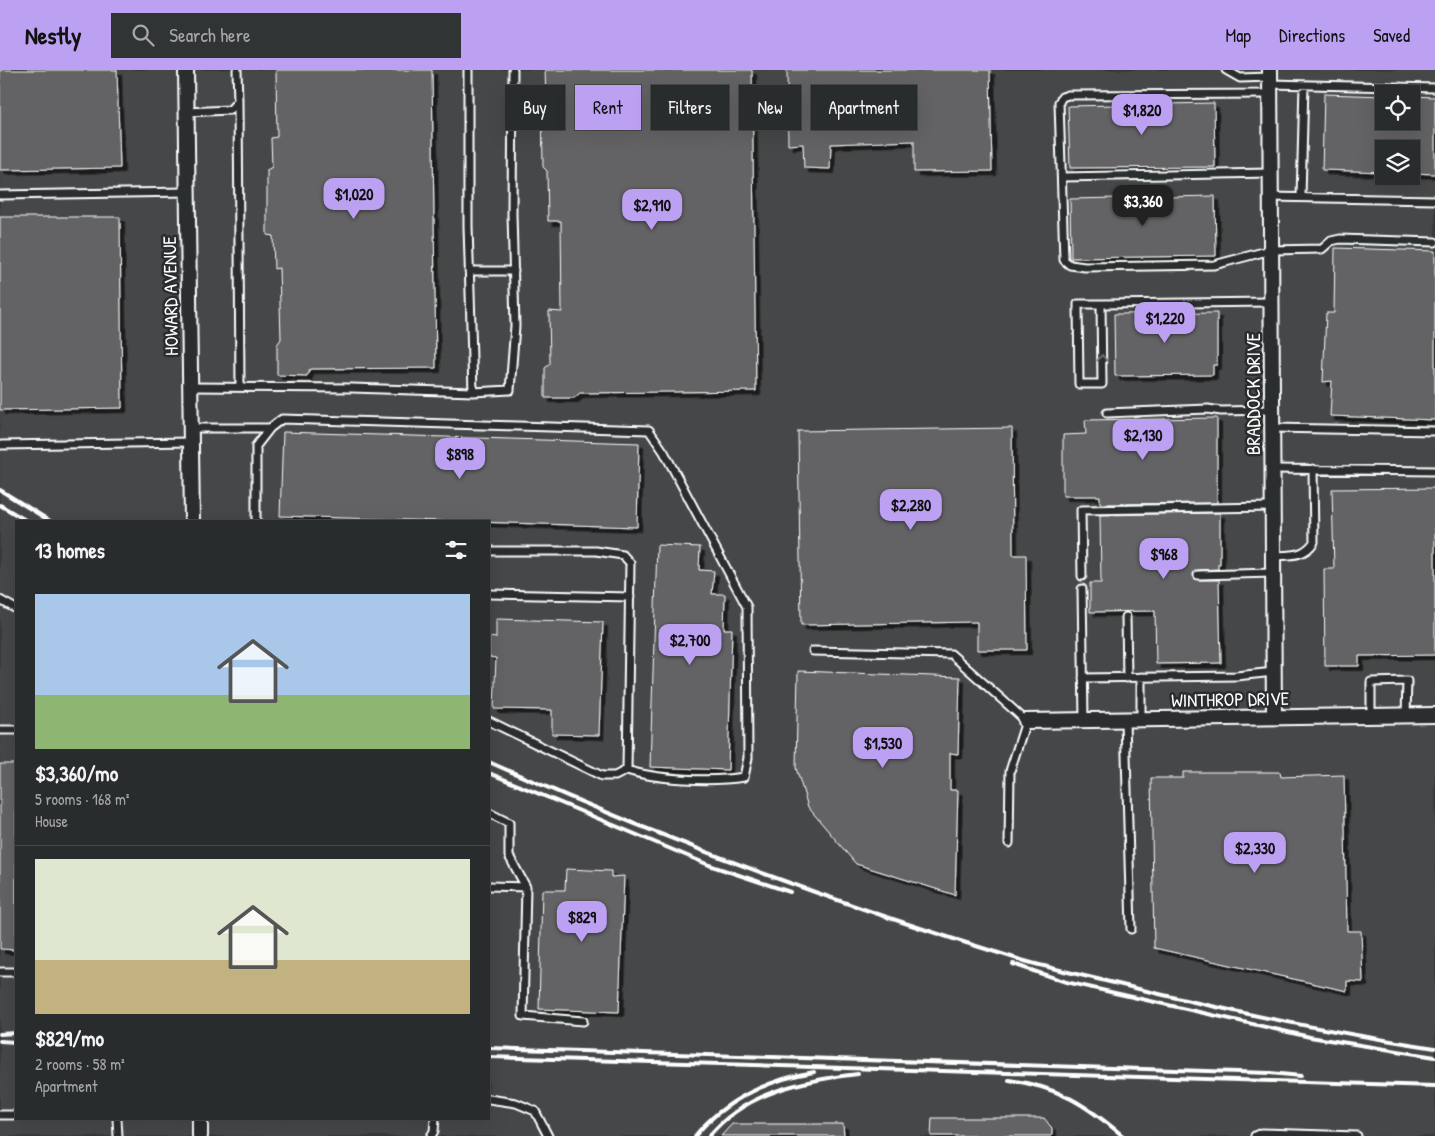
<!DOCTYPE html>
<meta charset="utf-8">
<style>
:root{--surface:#292c2c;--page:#313434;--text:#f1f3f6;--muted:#a5a7a9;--line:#454848;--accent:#bca0f2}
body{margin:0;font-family:"Patrick Hand",sans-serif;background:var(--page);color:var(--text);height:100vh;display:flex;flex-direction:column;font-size:19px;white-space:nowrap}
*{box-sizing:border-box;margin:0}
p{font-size:16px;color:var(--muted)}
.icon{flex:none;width:28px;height:28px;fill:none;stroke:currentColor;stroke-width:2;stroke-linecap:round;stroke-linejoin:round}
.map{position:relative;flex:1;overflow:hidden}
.details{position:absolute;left:15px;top:450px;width:475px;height:600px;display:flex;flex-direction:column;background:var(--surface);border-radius:0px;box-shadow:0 5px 20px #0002,0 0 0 1px var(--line)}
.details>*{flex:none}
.guide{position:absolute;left:505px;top:15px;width:475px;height:45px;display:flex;gap:10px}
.fabs{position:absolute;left:1375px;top:15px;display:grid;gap:10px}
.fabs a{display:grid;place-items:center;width:45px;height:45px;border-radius:0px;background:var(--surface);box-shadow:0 5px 20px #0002,0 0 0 1px var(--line);font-size:25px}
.price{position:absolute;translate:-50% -42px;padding:0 11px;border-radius:10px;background:var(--accent);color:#111;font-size:16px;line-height:32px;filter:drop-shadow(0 1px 2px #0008)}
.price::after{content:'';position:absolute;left:50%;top:30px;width:15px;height:11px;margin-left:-8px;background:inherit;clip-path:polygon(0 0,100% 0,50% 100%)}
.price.current{background:#222;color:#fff}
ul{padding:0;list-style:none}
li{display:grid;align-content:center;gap:10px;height:265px;padding:0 20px}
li+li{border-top:1px solid var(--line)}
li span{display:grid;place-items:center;height:155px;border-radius:0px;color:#555}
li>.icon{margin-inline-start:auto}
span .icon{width:90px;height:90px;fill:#fffc;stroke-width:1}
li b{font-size:21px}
h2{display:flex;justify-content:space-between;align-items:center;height:60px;padding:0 20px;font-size:21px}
.tag{padding:0 18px;border-radius:0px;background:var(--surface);box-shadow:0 5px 20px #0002,0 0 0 1px var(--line);font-size:18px;line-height:45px}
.tag.current{background:var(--accent);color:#111}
header{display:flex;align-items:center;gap:30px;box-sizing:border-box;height:70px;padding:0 25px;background:var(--accent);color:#111}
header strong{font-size:24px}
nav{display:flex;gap:28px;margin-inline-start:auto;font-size:18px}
.search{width:350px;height:45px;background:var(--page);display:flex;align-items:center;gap:12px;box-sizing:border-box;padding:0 18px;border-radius:0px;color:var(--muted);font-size:19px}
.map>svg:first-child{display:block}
.built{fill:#444748;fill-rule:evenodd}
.building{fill:#636465;stroke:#fff;filter:url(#shadow)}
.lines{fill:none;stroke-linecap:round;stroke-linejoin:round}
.lane-casing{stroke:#fff;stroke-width:11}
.street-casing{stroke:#fff;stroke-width:18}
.lane{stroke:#2a2d2e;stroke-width:7}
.street{stroke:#2a2d2e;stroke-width:14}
.rail{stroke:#fff;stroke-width:4}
.oneway{stroke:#6a6c6d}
.labels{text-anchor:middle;stroke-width:5;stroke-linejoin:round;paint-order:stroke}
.street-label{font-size:19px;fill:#fff;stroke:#2a2d2e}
</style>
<header>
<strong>Nestly</strong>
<div class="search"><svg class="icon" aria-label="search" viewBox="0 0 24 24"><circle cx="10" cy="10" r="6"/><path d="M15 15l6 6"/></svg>Search here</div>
<nav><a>Map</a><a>Directions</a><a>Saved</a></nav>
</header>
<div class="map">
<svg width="1435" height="1066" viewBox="0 0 1435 1066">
<defs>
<filter id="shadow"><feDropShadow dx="4.5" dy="4.5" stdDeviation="0" flood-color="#0009"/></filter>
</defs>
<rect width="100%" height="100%" fill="#373a3b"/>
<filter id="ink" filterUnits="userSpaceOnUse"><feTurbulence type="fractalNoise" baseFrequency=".02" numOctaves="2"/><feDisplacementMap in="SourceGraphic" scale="10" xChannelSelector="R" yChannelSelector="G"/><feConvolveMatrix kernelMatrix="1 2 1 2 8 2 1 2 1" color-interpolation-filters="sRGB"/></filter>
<g filter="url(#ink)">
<path class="built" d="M 0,0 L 1435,0 L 1435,1066 L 0,1066 ZM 1384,24 L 1411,24 L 1411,51 L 1384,51 ZM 1384,79 L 1411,79 L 1411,106 L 1384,106 ZM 16,451 L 489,451 L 489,1049 L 16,1049 Z"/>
<path class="building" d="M 0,0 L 117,0 L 120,98 L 0,100 Z
M 276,0 L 432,0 L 436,298 L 310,299 L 307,306 L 277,305 L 277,275 L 281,269 L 279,198 L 274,199 L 273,166 L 267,165 L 267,100 L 272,97 L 271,68 L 277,67 Z
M 545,0 L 752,0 L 756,321 L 580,323 L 574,328 L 545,328 L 545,298 L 550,294 L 549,241 L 562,242 L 561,151 L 548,151 L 547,101 L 543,97 L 542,34 L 546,31 Z
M 787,0 L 990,0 L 992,101 L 914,102 L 914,71 L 831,74 L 830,99 L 804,98 L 803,74 L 788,75 Z
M 1324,24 L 1384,26 L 1384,51 L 1411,51 L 1411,26 L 1435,27 L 1435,104 L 1411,103 L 1411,79 L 1384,79 L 1384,102 L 1322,100 Z
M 1214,33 L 1215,97 L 1070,98 L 1068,36 Z
M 1215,126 L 1216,186 L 1071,188 L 1070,129 Z
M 0,147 L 120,147 L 122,338 L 0,340 Z
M 1335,178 L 1435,181 L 1435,350 L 1330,346 L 1332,311 L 1323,312 L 1326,243 L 1334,243 Z
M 1217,243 L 1217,295 L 1213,295 L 1213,305 L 1115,306 L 1114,244 Z
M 1217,348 L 1217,433 L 1100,434 L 1100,426 L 1063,426 L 1063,365 L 1086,364 L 1085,350 Z
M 1012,358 L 1013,485 L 1026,485 L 1027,580 L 977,580 L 977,552 L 801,555 L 798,361 Z
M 283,362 L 639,373 L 637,457 L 280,446 Z
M 1435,418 L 1435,585 L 1359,586 L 1359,596 L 1325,596 L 1324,499 L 1334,499 L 1332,419 Z
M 1220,443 L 1220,494 L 1218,494 L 1218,499 L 1197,500 L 1193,505 L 1198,510 L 1219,510 L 1221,593 L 1156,594 L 1155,541 L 1090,542 L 1090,513 L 1101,513 L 1100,445 Z
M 657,475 L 700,477 L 699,500 L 714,501 L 712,524 L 725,524 L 724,559 L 732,559 L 728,700 L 650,697 Z
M 496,549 L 603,552 L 599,665 L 552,664 L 552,640 L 494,639 L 496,588 L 489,587 L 489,567 L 496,568 Z
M 798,601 L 960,607 L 958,684 L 950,683 L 950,720 L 958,720 L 955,825 L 856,794 L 808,737 L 796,698 Z
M 0,694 L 16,694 L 16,880 L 0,879 Z
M 1183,702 L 1280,702 L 1281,707 L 1344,705 L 1347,861 L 1361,861 L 1363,912 L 1347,911 L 1347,921 L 1154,878 L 1151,708 L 1183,708 Z
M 566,799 L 611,801 L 611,807 L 624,806 L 619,942 L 539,939 L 542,820 L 565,820 Z
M 932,1048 L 1044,1048 L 1052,1058 L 1052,1066 L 931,1066 Z
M 732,1054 L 843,1054 L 844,1066 L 721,1066 Z"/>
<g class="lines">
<defs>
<path id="lane" d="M 468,0 L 468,156 L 473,322 L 510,320 L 515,256 L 512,144 L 513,0
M 1226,0 L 1240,8 L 1270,7
M 1270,14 L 1435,18
M 1270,24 L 1068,25 L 1062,27 L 1059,32 L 1064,190 L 1070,195 L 1085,197 L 1214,195 L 1271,180 L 1322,179 L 1331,171 L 1340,169 L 1435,172
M 238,31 L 240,317
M 186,42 L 230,40 L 238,31 L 237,0
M 1062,107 L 1270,103
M 0,125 L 187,122
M 1270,127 L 1435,130
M 1301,127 L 1304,15
M 469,201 L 514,201
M 1101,234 L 1102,314 L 1079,314 L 1078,234 L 1101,234 L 1271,232
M 190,317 L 352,318 L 473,322
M 1107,343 L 1208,339 L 1221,341 L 1272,340
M 190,358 L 270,358
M 1272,358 L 1435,361
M 1,375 L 191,372
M 1273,399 L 1435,401
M 256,451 L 256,376 L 270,358 L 282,349 L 649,360 L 664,382 L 747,537 L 748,688 L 744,707 C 712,712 657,710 627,700
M 489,481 L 596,481 L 623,485 L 630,493 L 627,700 L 615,706 L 602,706 L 489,651
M 1273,486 C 1290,485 1304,487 1314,472 L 1313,399
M 1198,505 L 1273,503
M 1082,506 L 1081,440 L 1273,437
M 1082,519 L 1084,650
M 489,524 L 630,527
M 0,530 L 16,539
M 1126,547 L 1127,608
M 813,581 L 951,584 L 1026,651 L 1010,701 L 1009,773
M 1141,607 L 1141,649
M 1083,608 L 1236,606 L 1274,602
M 1371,646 L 1371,612 L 1407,611 L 1406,645
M 1125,650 L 1131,859
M 0,660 L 16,660
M 489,743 L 509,753 L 509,786 L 526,817 L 523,946 L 583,951
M 489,816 L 526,817
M 0,902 L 16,902
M 489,1029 L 516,1033 L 535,1041 L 548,1066
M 0,1045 L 16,1045
M 117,1049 L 118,1066
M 431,1066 L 434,1061 L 435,1049
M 1255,1066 L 1261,1063 L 1357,1066"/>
<path id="street" d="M 186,0 L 192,451
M 1270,0 L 1274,647
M 1026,651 L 1435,645
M 200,1049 L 200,1066"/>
</defs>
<use href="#lane" class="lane-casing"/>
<use href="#street" class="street-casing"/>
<use href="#lane" class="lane"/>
<use href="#street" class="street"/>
<path class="rail" d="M 0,420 L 50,451
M 0,435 L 27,451
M 489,692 C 662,769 840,835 1021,890 C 1053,899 1086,906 1118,914 C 1223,940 1328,962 1435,978
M 489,703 L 709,795 L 790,822
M 1013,894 L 1066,912 L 1310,967 L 1435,987
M 0,964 L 16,963
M 0,971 L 16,972
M 489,978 L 1270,1003 L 1301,1006
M 489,987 L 1435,1016
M 1009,1010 C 1059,1017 1085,1034 1123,1066
M 695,1066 C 724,1030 770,1009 814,1002
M 709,1066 C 745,1022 804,1010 858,1004"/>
</g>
<defs><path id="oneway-chevron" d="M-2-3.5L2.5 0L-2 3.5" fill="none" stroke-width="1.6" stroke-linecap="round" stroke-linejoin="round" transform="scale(1.25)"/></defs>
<use class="oneway" href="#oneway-chevron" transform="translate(1102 288) rotate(-90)"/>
</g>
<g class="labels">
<g class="street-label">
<text transform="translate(170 226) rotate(-91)" y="7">HOWARD AVENUE</text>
<text transform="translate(1253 324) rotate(-90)" y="7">BRADDOCK DRIVE</text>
<text transform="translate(1230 629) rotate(-1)" y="7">WINTHROP DRIVE</text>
</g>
</g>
</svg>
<div class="fabs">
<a><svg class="icon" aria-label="locate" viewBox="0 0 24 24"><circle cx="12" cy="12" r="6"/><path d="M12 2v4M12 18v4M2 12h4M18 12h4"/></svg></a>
<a><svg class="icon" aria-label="layers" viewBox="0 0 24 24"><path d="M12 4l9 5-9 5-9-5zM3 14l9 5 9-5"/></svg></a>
</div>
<b class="price" style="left:1142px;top:66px">$1,820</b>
<b class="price" style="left:354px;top:150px">$1,020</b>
<b class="price current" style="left:1143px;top:157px">$3,360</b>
<b class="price" style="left:652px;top:161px">$2,910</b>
<b class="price" style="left:1165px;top:274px">$1,220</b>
<b class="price" style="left:1143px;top:391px">$2,130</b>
<b class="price" style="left:460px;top:410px">$898</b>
<b class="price" style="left:911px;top:461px">$2,280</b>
<b class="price" style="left:1164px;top:510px">$968</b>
<b class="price" style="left:690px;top:596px">$2,700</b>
<b class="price" style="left:883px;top:699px">$1,530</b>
<b class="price" style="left:1255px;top:804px">$2,330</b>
<b class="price" style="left:582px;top:873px">$829</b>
<div class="guide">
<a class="tag">Buy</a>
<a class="tag current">Rent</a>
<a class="tag">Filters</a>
<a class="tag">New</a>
<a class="tag">Apartment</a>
</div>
<section class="details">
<h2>13 homes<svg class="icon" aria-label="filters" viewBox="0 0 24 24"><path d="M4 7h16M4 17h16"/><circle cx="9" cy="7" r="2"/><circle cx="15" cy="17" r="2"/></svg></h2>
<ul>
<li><span style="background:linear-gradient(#a9c7e8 65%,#8fb573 0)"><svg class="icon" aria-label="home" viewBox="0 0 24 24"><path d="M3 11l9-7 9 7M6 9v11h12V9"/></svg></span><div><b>$3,360/mo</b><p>5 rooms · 168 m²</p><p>House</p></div></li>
<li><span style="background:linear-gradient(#dfe7d0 65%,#c2b280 0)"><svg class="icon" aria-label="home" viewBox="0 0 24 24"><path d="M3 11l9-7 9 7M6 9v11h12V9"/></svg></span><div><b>$829/mo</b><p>2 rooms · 58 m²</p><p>Apartment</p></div></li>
</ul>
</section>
</div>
